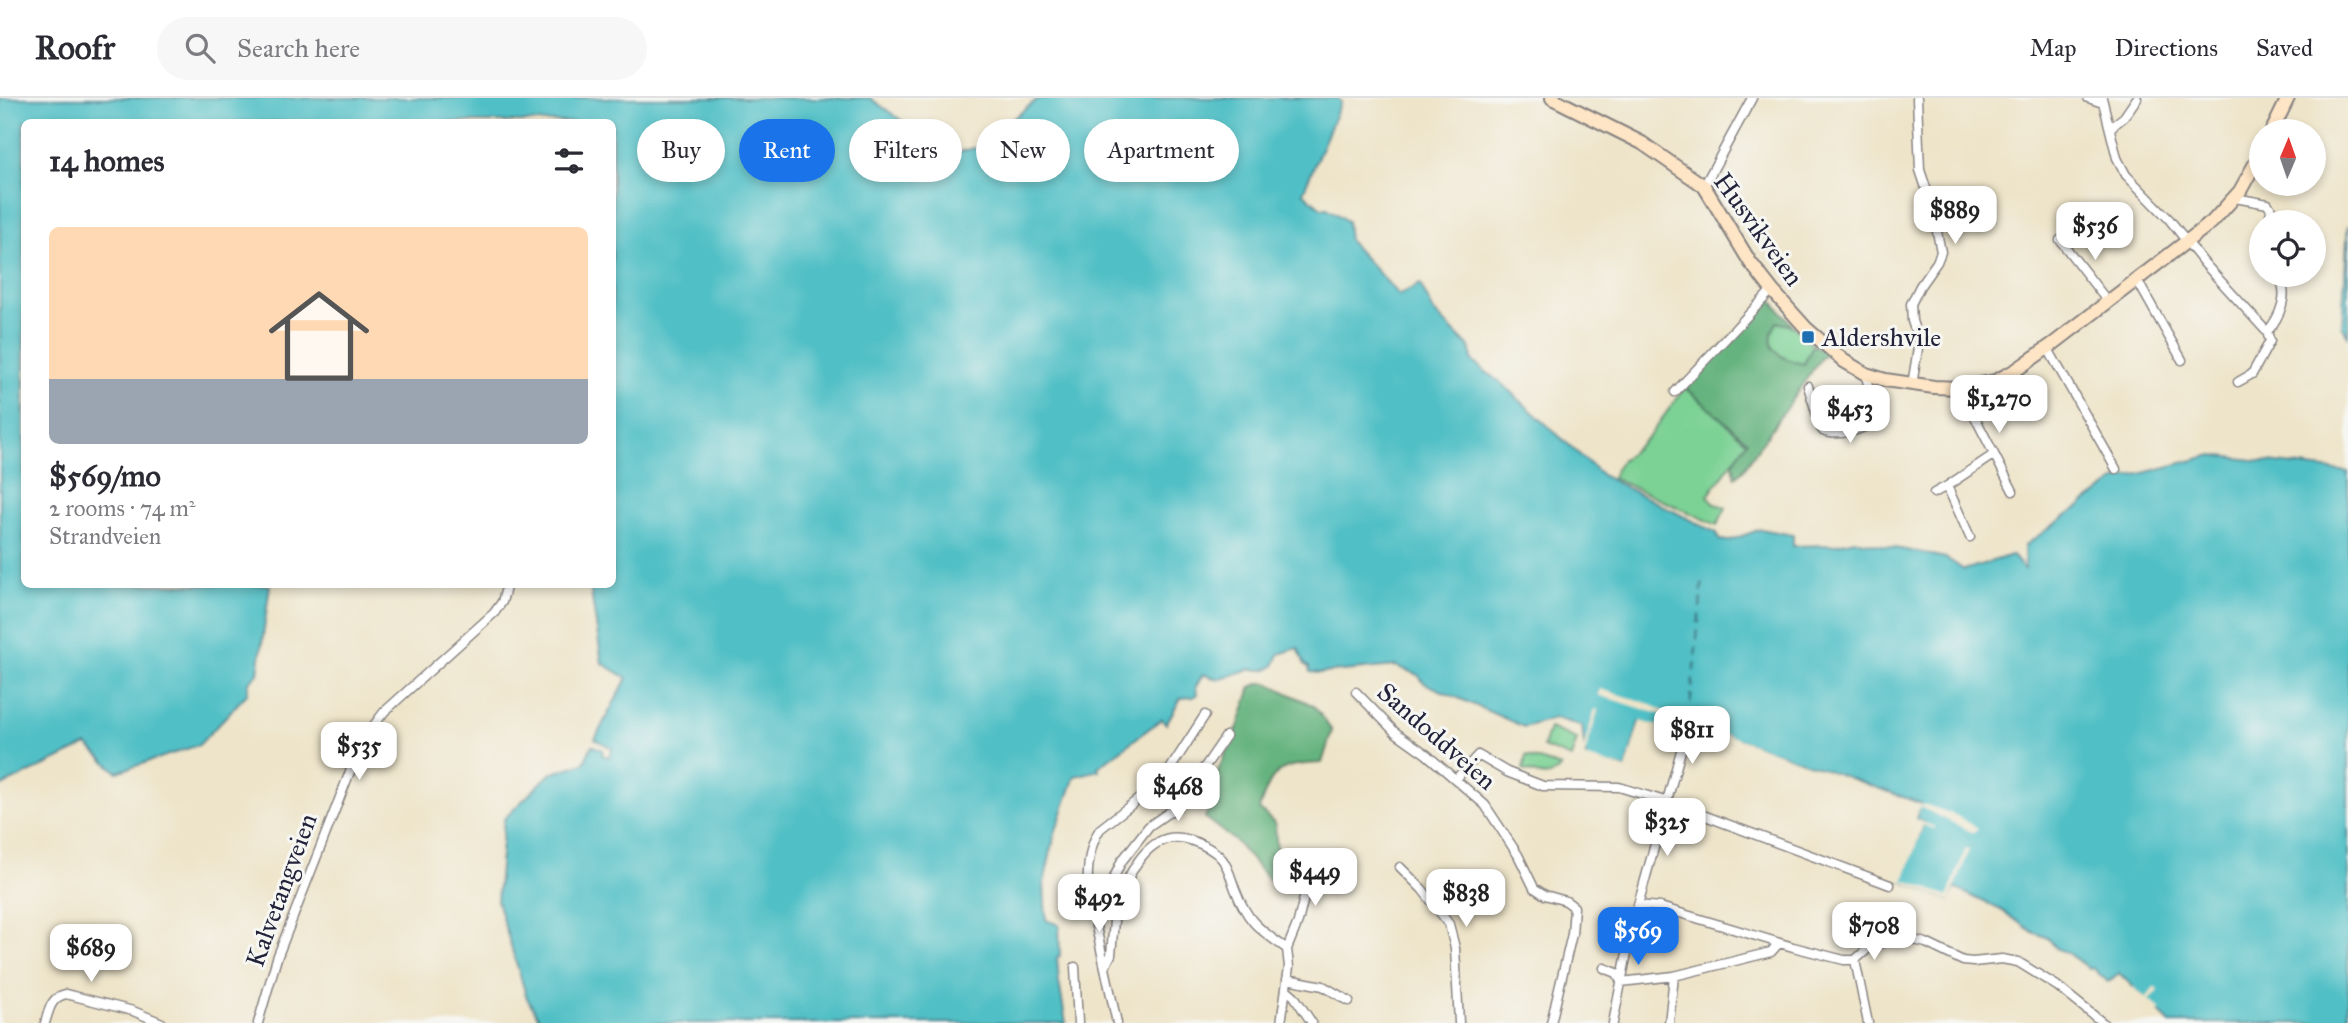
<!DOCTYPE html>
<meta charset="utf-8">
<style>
:root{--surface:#fff;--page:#f7f7f7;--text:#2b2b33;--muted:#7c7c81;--line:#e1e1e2;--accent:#1a73e8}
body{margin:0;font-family:"IM FELL Great Primer",serif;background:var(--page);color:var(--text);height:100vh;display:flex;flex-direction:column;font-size:26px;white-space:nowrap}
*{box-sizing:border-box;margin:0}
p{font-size:23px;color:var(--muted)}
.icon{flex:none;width:38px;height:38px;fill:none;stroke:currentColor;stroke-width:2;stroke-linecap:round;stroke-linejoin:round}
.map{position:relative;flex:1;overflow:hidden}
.details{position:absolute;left:21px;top:21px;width:595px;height:469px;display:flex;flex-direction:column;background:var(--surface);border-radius:10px;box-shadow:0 4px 10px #0003}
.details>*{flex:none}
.hud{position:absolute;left:637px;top:21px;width:665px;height:63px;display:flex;gap:14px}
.needle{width:46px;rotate:2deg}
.controls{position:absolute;left:2249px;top:21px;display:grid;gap:14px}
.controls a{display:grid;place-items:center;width:77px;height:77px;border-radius:50%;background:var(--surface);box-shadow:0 4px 10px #0003;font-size:35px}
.price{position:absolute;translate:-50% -60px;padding:0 16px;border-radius:14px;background:#fff;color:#222;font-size:23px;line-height:46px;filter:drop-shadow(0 2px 4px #0008)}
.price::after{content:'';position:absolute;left:50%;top:42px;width:21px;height:16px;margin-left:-10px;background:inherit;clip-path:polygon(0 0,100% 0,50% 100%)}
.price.selected{background:var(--accent);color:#fff}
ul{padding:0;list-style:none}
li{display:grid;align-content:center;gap:14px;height:371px;padding:0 28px}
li+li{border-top:2px solid var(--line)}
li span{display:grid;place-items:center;height:217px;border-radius:10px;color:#555}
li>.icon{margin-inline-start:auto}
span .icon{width:126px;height:126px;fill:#fffc;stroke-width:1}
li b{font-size:30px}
h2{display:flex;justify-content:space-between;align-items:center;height:84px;padding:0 28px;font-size:30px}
.pill{padding:0 24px;border-radius:32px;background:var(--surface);box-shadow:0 4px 10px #0003;font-size:24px;line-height:63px}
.pill.selected{background:var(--accent);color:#fff}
header{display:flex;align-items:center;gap:42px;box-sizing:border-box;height:98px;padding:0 35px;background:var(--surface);border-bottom:2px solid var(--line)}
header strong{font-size:33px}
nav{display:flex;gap:38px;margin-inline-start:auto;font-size:24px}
.search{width:490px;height:63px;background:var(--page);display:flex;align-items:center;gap:18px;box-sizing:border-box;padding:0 24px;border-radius:38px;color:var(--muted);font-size:26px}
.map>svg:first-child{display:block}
.green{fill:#7cd194;stroke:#4f7a68;stroke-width:2}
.forest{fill:#65b37e;stroke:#446a5c;stroke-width:2}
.water{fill:#51c0c6;stroke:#3a7180;stroke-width:2}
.pier{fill:#eee4c9}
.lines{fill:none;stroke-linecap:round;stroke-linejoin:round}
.ferry{stroke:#32596c;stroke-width:2;stroke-dasharray:9 7;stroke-linecap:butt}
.minor-casing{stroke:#888382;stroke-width:11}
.secondary-casing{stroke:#888382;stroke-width:16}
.minor{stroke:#fff;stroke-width:8}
.secondary{stroke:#fde5c5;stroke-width:12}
.poi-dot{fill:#1f6fb2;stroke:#f6f6f2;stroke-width:2.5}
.labels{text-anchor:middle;stroke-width:6;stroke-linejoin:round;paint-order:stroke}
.street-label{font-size:26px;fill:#22223b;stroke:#f6f6f2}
.poi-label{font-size:26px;fill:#22223b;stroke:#f6f6f2;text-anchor:start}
</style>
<header>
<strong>Roofr</strong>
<div class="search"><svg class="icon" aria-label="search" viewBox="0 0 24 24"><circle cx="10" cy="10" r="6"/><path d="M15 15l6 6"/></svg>Search here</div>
<nav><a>Map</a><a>Directions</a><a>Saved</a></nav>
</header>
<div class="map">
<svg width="2348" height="925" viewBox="0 0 2348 925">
<rect width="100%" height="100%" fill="#f6f6f2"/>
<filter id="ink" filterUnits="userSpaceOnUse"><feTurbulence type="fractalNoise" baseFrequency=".0143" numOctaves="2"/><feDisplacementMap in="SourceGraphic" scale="14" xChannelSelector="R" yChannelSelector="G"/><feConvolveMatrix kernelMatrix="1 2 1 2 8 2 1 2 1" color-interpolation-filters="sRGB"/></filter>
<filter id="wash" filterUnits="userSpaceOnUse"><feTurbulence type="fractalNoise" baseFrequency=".00686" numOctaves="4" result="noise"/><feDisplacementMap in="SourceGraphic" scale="28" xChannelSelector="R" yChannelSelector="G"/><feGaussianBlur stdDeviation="1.57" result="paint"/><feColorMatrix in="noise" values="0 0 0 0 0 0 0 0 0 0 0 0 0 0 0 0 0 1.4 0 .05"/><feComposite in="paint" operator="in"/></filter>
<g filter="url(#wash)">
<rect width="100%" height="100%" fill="#eee4c9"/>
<path class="green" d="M 1777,224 L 1793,228 L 1813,247 L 1804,266 C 1779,261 1762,250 1777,224 Z
M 1685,289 L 1747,344 L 1708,398 L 1714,405 L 1726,410 L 1717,427 L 1612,380 L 1618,366 L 1650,337 Z
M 1549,630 L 1577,641 L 1571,660 L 1543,649 Z
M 1526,658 L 1561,669 C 1548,683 1540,677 1523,672 Z"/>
<path class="forest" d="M 1769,199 L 1793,228 L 1777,224 C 1762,250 1779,261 1804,266 L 1813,247 L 1828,255 L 1821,260 L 1743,372 L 1735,379 L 1733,366 L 1747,343 L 1685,289 Z
M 1260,585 L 1268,585 L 1314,608 L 1332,633 L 1322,665 C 1279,667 1273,670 1259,711 L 1275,726 L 1279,783 L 1269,782 L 1235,743 L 1205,720 L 1212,701 L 1219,670 L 1238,629 L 1251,589 Z"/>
<path class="water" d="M 0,0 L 870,0 L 908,27 L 918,70 L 944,77 L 951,56 L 974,50 L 994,55 L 1006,49 L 1005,27 L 1039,0 L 1338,0 L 1341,4 L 1303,94 L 1321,110 L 1327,110 L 1347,123 L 1349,143 L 1399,197 L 1420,186 L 1434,214 L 1471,251 L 1472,263 L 1503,287 L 1603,378 L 1717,435 L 1719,442 L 1728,443 L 1761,431 L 1793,437 L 1793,448 L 1833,447 L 1855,442 L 1946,460 L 1964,472 L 2012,457 L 2025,472 L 2024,448 L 2117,382 L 2213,357 L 2348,374 L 2348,925 L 2170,925 L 2119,875 L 2108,884 L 2093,870 L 2089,871 L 2066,854 L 2057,851 L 2048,840 L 2033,834 L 2001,812 L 1955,790 L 1949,802 L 1900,783 L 1924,725 L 1916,721 L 1920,705 L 1669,617 L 1664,631 L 1639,624 L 1626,671 L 1586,662 L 1582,628 L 1555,620 L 1524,629 L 1424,585 L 1418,577 L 1396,568 L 1321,575 L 1310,574 L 1309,569 L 1305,567 L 1298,550 L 1279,556 L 1274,568 C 1258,576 1258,569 1247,572 C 1226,577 1227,586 1203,576 L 1196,589 L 1197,597 L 1193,599 L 1181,600 L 1166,626 L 1162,621 L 1098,669 L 1099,672 L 1075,678 L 1055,735 L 1044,785 L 1046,822 L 1059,827 L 1060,858 L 1057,859 L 1059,884 L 1066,925 L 542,925 L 527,900 L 497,803 L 504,721 L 550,676 L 584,665 L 592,647 L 603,652 L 602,657 L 609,659 L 612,650 L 595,641 L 627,580 L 602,565 L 590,487 L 612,486 L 612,24 L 24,24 L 24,486 L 270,487 L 258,575 L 249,584 L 247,596 L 199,647 L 117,674 L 87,647 L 0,689 Z
M 2348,127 L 2348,238 L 2342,228 Z"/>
<path class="pier" d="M 1600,591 L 1647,605 L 1665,614 L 1920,707 L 1926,707 L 1953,716 L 1978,730 L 1974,735 L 1920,709 L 1914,721 L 1935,729 L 1934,731 L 1923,727 L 1904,782 L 1948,798 L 1966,750 L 1969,752 L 1950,803 L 1897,782 L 1920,726 L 1913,722 L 1916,707 L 1671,621 L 1665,634 L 1641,628 L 1628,674 L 1583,663 L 1582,656 L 1595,611 L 1598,612 L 1584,659 L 1626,671 L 1640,623 L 1663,629 L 1666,618 L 1598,597 Z
M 2134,889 L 2146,900 L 2155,889 L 2159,893 L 2149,902 L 2158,909 L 2160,912 L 2157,916 L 2131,892 Z"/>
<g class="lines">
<path class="ferry" d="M 1689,621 L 1703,479"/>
</g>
</g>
<g filter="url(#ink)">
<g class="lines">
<defs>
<path id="minor" d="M 2088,0 L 2103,5
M 2102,0 L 2117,60 L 2126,77 L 2169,121 L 2204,165 L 2267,234 L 2270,243 L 2252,276 L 2238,284
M 2110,30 L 2124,19 L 2137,0
M 1704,88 L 1752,0
M 2235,100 L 2268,106 L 2271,111 L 2269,124
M 2060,142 L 2108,204
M 2137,182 L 2182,262
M 2267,234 C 2280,219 2291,194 2277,177
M 2047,249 L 2116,371
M 1912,287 L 1919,244 L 1912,223 L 1911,206 L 1920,188 L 1937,164 L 1941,154 L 1932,108 L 1920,72 L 1917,0
M 1808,288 L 1821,330 L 1823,333 C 1836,339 1865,332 1874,322 L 1866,276
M 1960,290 L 2013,393
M 1675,294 L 1772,192
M 1934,395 L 1947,388
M 1970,439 L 1947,388 L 1993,357
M 1356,594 L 1395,634 L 1426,656 L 1485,707 L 1518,757 L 1534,790 L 1545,797 L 1566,803 L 1574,809 L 1572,836 L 1551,925
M 1456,681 L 1478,657 L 1507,674 L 1543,688 L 1619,689 L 1668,704 L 1890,787
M 1400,769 L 1422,791 L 1449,826 L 1455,850 L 1459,925
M 1638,807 L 1660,809 L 1793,849 L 1844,862 L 1855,862 L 1871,848 L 1902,839 L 1926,845 L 1963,863 L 1973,864 L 2002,861 L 2018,864 L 2057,888 L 2103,925
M 1115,811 C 1127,779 1148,728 1190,742 C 1202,746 1214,751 1222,761 C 1229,770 1231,781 1235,791 C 1248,825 1259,831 1287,851 L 1289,869 L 1281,925
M 1287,851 L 1298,824 L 1314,759
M 1855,862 L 1868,925
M 1106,867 L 1111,857 L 1115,811 L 1111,804 L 1110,789 L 1121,764 L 1149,728 L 1178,708 L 1226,638
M 1075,869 L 1078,925
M 1604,870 L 1617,875 L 1621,884 L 1674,878
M 1287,881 L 1323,888 L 1349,903
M 1286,891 L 1294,898 L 1312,925
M 45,925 C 49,912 51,899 66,896 L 133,913 L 162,925
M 258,925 L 277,860 L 362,643 L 384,614 L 494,515 L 502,504 L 507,486
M 1117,925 L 1088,792 C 1087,772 1089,748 1100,731 L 1163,682 L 1205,617
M 1613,925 L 1633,825 L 1689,624
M 1669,925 L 1674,878 L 1771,854 L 1779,845"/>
<path id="secondary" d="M 1552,0 L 1642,45 L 1704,88 L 1750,164 L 1772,192 L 1806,230 L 1844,263 L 1866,276 L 1885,282 L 1934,289 L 1960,290 L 1995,283 L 2016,272 L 2053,246 L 2212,124 L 2240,93 L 2261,55
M 2272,33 L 2288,0"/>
</defs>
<use href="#minor" class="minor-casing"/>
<use href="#secondary" class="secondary-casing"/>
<use href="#minor" class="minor"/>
<use href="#secondary" class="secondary"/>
</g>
</g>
<rect class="poi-dot" x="1801" y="232" width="14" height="14" rx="3.5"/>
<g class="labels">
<g class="street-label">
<text transform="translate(1759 131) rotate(54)" y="9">Husvikveien</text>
<text transform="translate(1437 638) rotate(41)" y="9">Sandoddveien</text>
<text transform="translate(281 792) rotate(-70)" y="9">Kalvetangveien</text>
</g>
<g class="poi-label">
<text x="1822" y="248">Aldershvile</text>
</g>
</g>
</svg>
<div class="controls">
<a><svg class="needle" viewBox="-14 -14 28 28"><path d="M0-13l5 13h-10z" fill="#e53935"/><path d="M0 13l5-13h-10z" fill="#7c7c81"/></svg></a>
<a><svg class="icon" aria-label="locate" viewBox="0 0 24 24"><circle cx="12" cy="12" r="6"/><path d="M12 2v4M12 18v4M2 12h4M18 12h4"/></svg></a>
</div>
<b class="price" style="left:1955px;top:148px">$889</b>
<b class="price" style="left:2095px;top:164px">$536</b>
<b class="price" style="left:1999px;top:337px">$1,270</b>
<b class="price" style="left:1850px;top:347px">$453</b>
<b class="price" style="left:1692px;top:668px">$811</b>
<b class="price" style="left:359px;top:684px">$535</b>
<b class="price" style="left:1178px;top:725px">$468</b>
<b class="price" style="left:1667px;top:760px">$325</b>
<b class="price" style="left:1315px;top:810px">$449</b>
<b class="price" style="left:1466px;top:831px">$838</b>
<b class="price" style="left:1099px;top:836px">$492</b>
<b class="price" style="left:1874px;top:864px">$708</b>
<b class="price selected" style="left:1638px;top:869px">$569</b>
<b class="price" style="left:91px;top:886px">$689</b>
<div class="hud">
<a class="pill">Buy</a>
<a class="pill selected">Rent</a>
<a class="pill">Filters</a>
<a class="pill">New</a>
<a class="pill">Apartment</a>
</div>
<section class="details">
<h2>14 homes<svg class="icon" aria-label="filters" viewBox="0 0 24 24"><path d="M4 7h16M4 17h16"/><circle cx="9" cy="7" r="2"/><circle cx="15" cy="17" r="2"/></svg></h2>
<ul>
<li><span style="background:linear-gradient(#ffd9b3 70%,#9aa5b1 0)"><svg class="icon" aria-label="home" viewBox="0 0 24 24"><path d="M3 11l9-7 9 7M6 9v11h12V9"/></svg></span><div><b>$569/mo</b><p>2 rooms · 74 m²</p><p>Strandveien</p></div></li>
</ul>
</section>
</div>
